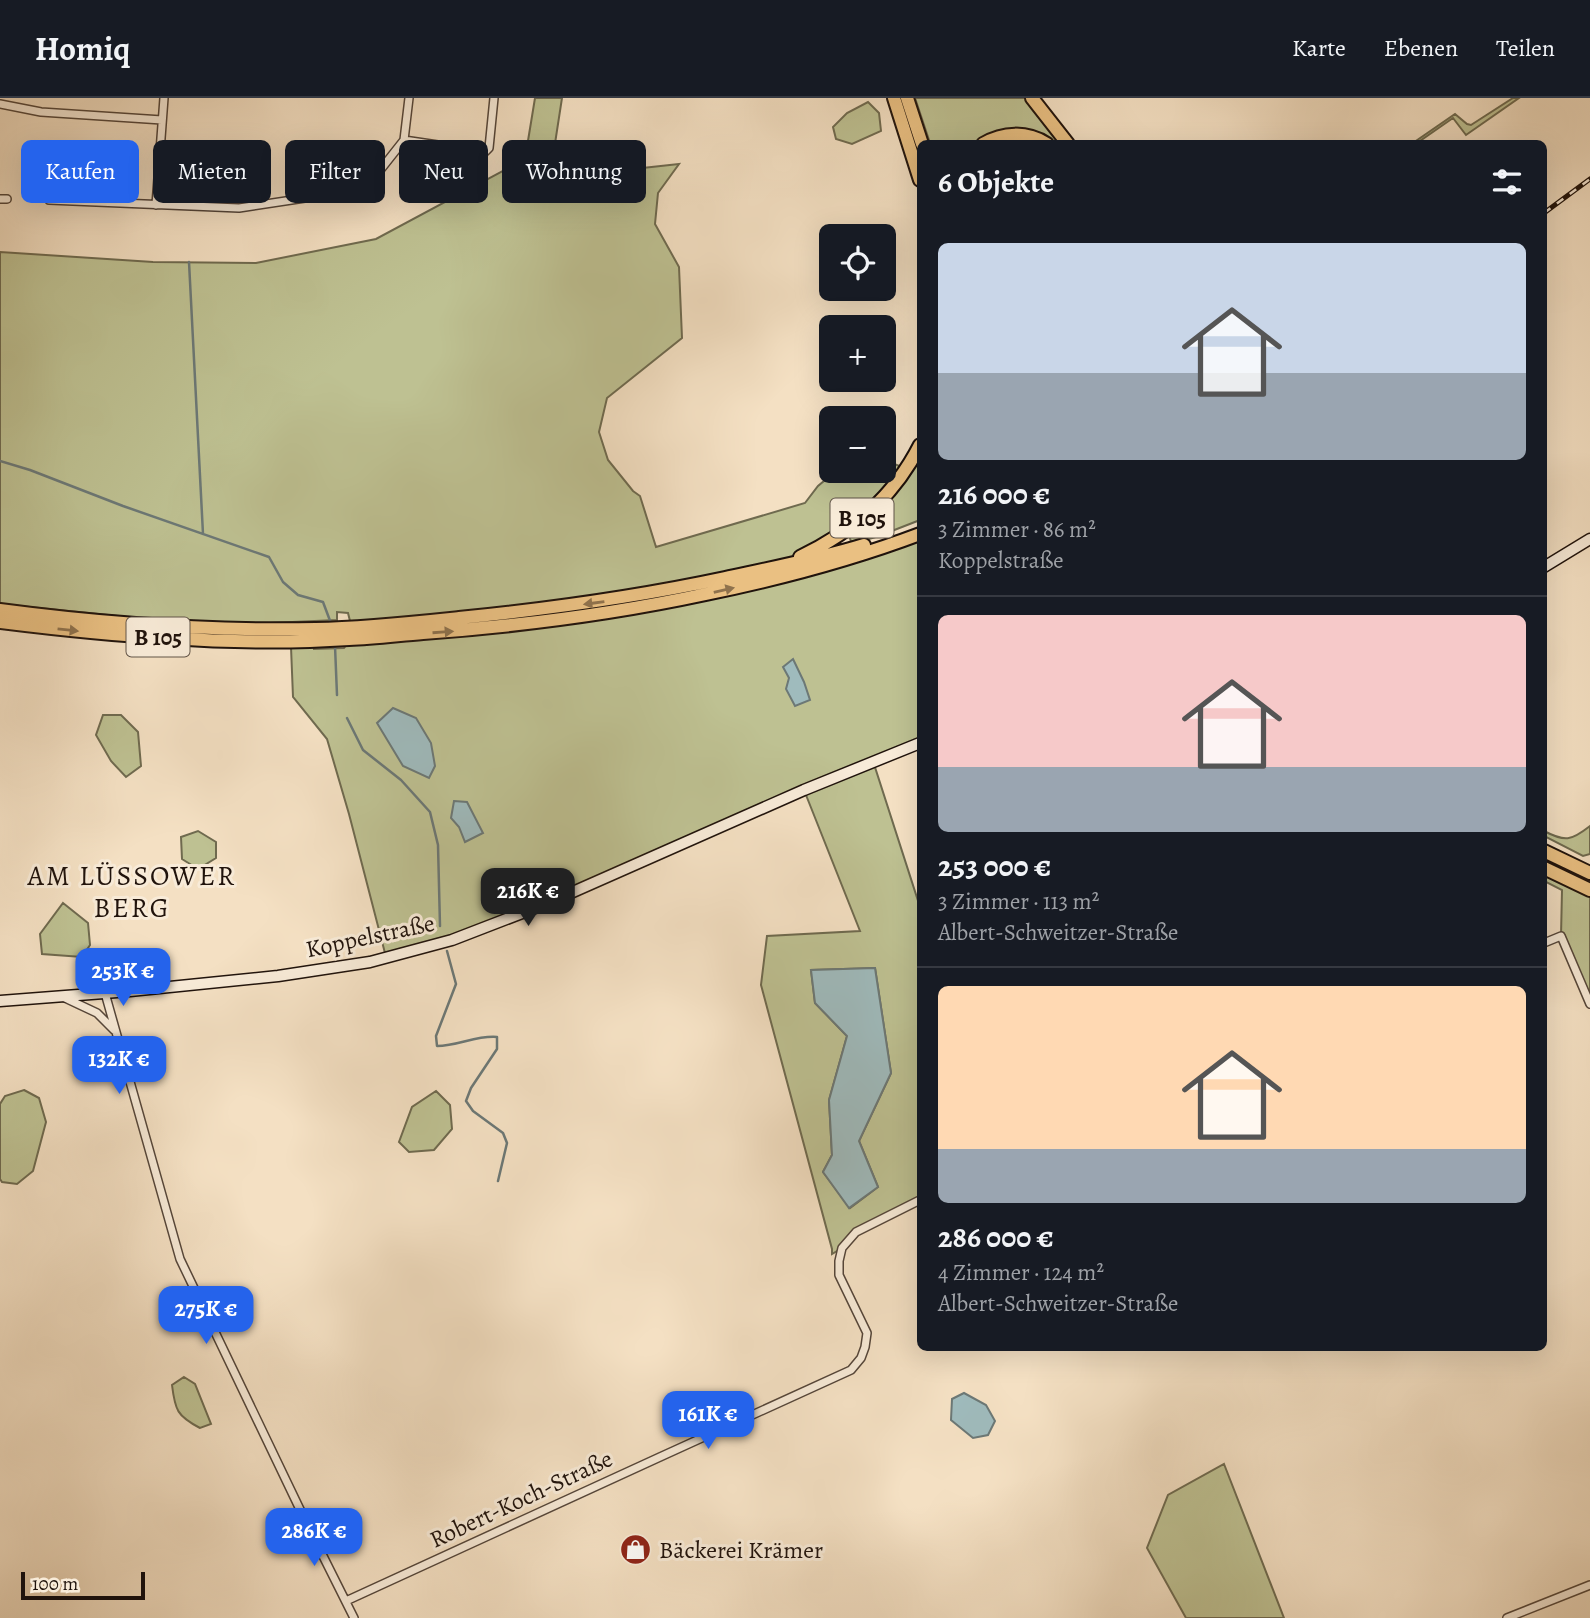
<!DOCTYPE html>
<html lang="de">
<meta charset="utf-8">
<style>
:root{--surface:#171b24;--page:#20242c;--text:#f1f3f6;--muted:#9ea1a6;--line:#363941;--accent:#2563eb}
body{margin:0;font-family:Alegreya,serif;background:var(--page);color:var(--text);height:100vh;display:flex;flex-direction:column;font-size:26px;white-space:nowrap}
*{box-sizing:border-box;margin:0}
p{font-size:23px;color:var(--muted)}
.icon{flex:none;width:38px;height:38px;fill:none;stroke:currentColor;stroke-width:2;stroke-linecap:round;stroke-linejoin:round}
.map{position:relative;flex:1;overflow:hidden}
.panel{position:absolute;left:917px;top:42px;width:630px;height:1211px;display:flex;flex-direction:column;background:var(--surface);border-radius:10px;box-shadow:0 7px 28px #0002}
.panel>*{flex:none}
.guide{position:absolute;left:21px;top:42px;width:665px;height:63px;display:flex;gap:14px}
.buttons{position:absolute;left:819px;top:126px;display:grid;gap:14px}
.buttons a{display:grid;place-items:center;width:77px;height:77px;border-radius:10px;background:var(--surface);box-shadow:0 7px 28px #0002;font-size:35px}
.scale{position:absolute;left:21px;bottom:18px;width:124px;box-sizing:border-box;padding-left:7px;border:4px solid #20130c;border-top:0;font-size:19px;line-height:24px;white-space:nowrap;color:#20130c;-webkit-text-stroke:5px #f8ebd8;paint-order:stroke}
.price{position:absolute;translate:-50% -60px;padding:0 16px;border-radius:14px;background:var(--accent);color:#fff;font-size:23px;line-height:46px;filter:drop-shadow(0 2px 4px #0008)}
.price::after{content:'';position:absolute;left:50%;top:42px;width:21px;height:16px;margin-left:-10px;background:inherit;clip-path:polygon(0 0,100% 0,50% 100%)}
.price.on{background:#222;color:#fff}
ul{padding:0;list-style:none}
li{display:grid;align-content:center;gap:14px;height:371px;padding:0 21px}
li+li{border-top:2px solid var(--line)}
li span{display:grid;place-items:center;height:217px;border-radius:10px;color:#555}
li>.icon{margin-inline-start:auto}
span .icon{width:126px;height:126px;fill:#fffc;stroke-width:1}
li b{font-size:30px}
h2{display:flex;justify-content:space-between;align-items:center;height:84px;padding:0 21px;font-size:30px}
.tag{padding:0 24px;border-radius:10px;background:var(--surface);box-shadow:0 7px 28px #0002;font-size:24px;line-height:63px}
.tag.on{background:var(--accent);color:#fff}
header{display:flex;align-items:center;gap:42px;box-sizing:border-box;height:98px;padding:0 35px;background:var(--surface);border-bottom:2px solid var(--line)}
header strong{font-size:33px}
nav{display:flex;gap:38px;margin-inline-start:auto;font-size:24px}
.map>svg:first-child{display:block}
.green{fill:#bec192;stroke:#6f6a4f;stroke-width:2;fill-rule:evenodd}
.water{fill:#9fbbbd;stroke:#6c7876;stroke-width:2}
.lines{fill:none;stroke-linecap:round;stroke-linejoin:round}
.stream{stroke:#6c7876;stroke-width:2.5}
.street-casing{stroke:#55463a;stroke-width:10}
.secondary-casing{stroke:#20130c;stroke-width:13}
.highway-casing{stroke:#20130c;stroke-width:16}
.street{stroke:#f8ebd8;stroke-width:7}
.secondary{stroke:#f8ebd8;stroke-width:10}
.highway{stroke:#eac082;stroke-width:12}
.rail-casing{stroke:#20130c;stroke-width:5}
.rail{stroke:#f8ebd8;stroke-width:2.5;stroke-dasharray:8;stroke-linecap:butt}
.oneway{fill:#8f724d}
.labels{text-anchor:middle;stroke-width:6;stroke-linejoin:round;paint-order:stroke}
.shield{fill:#f8ebd8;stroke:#615449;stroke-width:2}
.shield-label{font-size:23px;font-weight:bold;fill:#20130c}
.street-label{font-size:24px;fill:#20130c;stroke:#f8ebd8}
.poi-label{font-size:24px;fill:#20130c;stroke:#f8ebd8;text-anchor:start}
.quarter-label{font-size:28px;letter-spacing:2px;fill:#20130c;stroke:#f8ebd8}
</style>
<header>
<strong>Homiq</strong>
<nav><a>Karte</a><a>Ebenen</a><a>Teilen</a></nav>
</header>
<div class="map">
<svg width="1590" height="1520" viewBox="0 0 1590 1520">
<rect width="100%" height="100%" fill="#f4e0c3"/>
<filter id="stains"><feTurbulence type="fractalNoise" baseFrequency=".00286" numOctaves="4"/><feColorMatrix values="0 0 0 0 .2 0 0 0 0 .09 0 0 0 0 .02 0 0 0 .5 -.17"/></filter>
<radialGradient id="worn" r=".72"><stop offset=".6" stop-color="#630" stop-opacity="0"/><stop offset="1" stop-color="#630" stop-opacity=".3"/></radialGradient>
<path class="green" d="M 535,0 L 562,0 L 552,65 L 527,62 L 551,80 L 679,66 L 658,95 L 655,126 L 679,169 L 682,240 L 607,300 L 599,334 L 608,362 L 633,393 L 640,398 L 656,449 L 805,405 L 818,388 L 836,373 L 884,373 L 884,362 L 907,371 L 880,404 L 782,468 L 439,522 L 350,523 L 348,515 L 337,514 L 337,522 L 270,525 L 167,523 L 0,506 L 0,154 L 153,164 L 256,165 L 376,141 L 525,61 Z
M 915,0 L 1027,0 L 1063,45 L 1055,45 L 1040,37 L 990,36 L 974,45 L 930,45 Z
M 1513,0 L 1519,0 L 1466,37 L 1453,20 L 1417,45 L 1413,45 L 1455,16 L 1467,26 L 1471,27 Z
M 868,4 L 879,15 L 881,33 L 852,46 L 836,41 L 833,29 L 847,15 Z
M 920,352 L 920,422 L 879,438 L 852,446 L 848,435 Z
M 920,442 L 920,645 L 873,663 L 920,809 L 920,1102 L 856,1134 L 842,1150 L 832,1156 L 832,1151 L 761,887 L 767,838 L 860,833 L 804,692 L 548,805 L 386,859 L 349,716 L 327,641 L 293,599 L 291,549 L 314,548 L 314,551 L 344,550 L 351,541 L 588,518 ZM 875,870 L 891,975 L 859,1043 L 878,1089 L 850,1110 L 823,1074 L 832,1057 L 829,1002 L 847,938 L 815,905 L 811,872 Z
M 103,617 L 121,617 L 138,634 L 141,668 L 126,679 L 111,663 L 96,637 Z
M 1590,728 L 1590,756 L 1583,758 L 1544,738 L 1544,733 C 1565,744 1571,743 1590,728 Z
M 198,733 L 216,744 L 216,760 L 198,771 L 182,761 L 181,739 Z
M 1544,770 L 1590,792 L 1590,906 L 1561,838 L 1562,792 L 1544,783 Z
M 63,805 L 88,825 L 90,847 L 82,859 L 42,856 L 40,836 Z
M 24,992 L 39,1000 L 46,1024 L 33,1073 L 17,1086 L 2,1084 L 0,1081 L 0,1006 L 5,998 Z
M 436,993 L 450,1007 L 452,1031 L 434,1052 L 409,1054 L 399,1044 L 412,1009 Z
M 184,1279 L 195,1286 L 211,1326 L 200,1330 C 177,1318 175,1312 172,1287 Z
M 1224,1366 L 1284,1520 L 1186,1520 L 1147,1450 L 1168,1397 Z"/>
<path class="water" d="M 793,561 L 804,584 L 810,602 L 795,608 L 786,591 L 789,580 L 783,569 Z
M 393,610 L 416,620 L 431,645 L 435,668 L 429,680 L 403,668 L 377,625 Z
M 454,703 L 467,704 L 483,735 L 465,744 L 459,729 L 451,720 Z
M 875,870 L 891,975 L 859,1043 L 878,1089 L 849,1110 L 823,1074 L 832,1057 L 829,1002 L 847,938 L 815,905 L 811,872 Z
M 964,1295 L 986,1307 L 995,1323 L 988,1337 L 973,1340 L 951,1322 L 952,1301 Z"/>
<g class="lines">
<path class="stream" d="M 189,164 L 203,436
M 0,363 L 30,372 L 123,408 L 269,459 L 283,484 L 298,497 L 323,504 L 332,528
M 335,548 L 337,597
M 347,620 L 363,652 L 401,682 L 430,714 L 438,747 L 440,828
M 447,853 L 456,886 L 436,938 L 437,948 C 458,948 477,937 497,939 L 497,951 L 471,990 L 466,1003 L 473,1013 L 503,1035 L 507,1045 L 498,1083"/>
<defs>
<path id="street" d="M 0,6 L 41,14 L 162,22
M 404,42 L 485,54 L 489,50 L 494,0
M 0,101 L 7,101
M 49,102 L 239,110 L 358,92 L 370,85 L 404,42 L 409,0
M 156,107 L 164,0
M 1544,845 L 1561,838 L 1590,906
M 105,895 L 180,1161 L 306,1424 L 354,1520
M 63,899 L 97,915 L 114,932
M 346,1503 L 660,1359 L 851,1272 L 861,1260 L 865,1249 L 867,1235 L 839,1177 L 839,1163 L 842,1150 L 856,1134 L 920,1102
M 1507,1520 L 1590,1487"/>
<path id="secondary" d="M 1544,469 L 1590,441
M 0,903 L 130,893 L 278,878 L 370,864 L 452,842 L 548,805 L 804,692 L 920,645"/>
<path id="highway" d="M 894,0 L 920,82
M 907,0 L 922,46
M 1032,0 L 1068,46
M 983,46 C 1003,34 1027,33 1047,46
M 800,459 C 853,433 893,400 920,347
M 0,512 C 105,526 211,533 316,531 C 364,530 411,525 459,520 C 549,511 636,499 725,480 C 772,470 819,461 864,447
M 0,524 C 56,531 112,537 169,540 C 228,544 289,545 349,541 C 374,540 398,537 423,535 C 519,528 613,516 706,496 C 779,481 851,462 920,436
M 1544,753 L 1590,775
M 1544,770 L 1590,792"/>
</defs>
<use href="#street" class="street-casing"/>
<use href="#secondary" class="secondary-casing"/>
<use href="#highway" class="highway-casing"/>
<use href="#street" class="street"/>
<use href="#secondary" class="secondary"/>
<use href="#highway" class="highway"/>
<defs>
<path id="rail" d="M 1544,115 L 1590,81"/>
</defs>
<use href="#rail" class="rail-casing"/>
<use href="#rail" class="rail"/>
</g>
<defs><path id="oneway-solid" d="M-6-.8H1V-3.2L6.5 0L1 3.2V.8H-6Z" transform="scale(1.75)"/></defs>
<g class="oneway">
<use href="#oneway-solid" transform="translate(724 492) rotate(-13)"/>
<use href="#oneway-solid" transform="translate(594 505) rotate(172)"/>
<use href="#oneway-solid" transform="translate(68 532) rotate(6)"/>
<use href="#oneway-solid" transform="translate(443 534) rotate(-4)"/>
</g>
<defs>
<symbol id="shop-disc" viewBox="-11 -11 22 22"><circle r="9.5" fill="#8f2418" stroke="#f8ebd8"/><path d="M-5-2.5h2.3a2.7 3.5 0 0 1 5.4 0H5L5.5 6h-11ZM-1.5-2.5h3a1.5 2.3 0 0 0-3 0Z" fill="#fff"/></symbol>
</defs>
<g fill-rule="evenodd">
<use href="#shop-disc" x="618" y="1434" width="35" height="35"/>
</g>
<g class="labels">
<g class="shield">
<rect x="830.5" y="400.5" width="63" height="39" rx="5"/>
<rect x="126.5" y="519.5" width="63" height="39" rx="5"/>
</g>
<g class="shield-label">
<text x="862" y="428">B 105</text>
<text x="158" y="547">B 105</text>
</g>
<g class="street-label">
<text transform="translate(370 838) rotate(-12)" y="8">Koppelstraße</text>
<text transform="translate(521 1401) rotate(-25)" y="8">Robert-Koch-Straße</text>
</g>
<g class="poi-label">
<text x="659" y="1460">Bäckerei Krämer</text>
</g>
<g class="quarter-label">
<text x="132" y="787">AM LÜSSOWER<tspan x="132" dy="32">BERG</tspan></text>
</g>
</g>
<rect width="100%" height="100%" filter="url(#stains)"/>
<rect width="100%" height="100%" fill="url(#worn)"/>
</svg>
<div class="buttons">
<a><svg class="icon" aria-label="locate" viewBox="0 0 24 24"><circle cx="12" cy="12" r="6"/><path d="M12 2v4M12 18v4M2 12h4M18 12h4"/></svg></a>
<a>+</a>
<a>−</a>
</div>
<div class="scale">100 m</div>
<b class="price on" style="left:528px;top:830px">216K €</b>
<b class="price" style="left:123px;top:910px">253K €</b>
<b class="price" style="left:119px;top:998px">132K €</b>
<b class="price" style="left:206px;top:1248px">275K €</b>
<b class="price" style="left:708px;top:1353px">161K €</b>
<b class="price" style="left:314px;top:1470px">286K €</b>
<div class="guide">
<a class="tag on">Kaufen</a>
<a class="tag">Mieten</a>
<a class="tag">Filter</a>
<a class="tag">Neu</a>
<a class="tag">Wohnung</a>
</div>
<section class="panel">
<h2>6 Objekte<svg class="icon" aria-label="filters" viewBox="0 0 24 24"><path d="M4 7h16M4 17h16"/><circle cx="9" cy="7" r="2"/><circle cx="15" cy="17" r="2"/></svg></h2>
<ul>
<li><span style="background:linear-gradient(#c9d6e8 60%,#9aa5b1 0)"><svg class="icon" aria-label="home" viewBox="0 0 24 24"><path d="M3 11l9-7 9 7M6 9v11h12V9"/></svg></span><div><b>216 000 €</b><p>3 Zimmer · 86 m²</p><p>Koppelstraße</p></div></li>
<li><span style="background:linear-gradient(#f6c9c9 70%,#9aa5b1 0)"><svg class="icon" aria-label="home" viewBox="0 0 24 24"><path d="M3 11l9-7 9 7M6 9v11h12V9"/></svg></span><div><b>253 000 €</b><p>3 Zimmer · 113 m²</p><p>Albert-Schweitzer-Straße</p></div></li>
<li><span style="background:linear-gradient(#ffd9b3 75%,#9aa5b1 0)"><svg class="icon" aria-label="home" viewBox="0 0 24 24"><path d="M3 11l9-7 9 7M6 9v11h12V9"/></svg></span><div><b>286 000 €</b><p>4 Zimmer · 124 m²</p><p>Albert-Schweitzer-Straße</p></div></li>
</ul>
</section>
</div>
